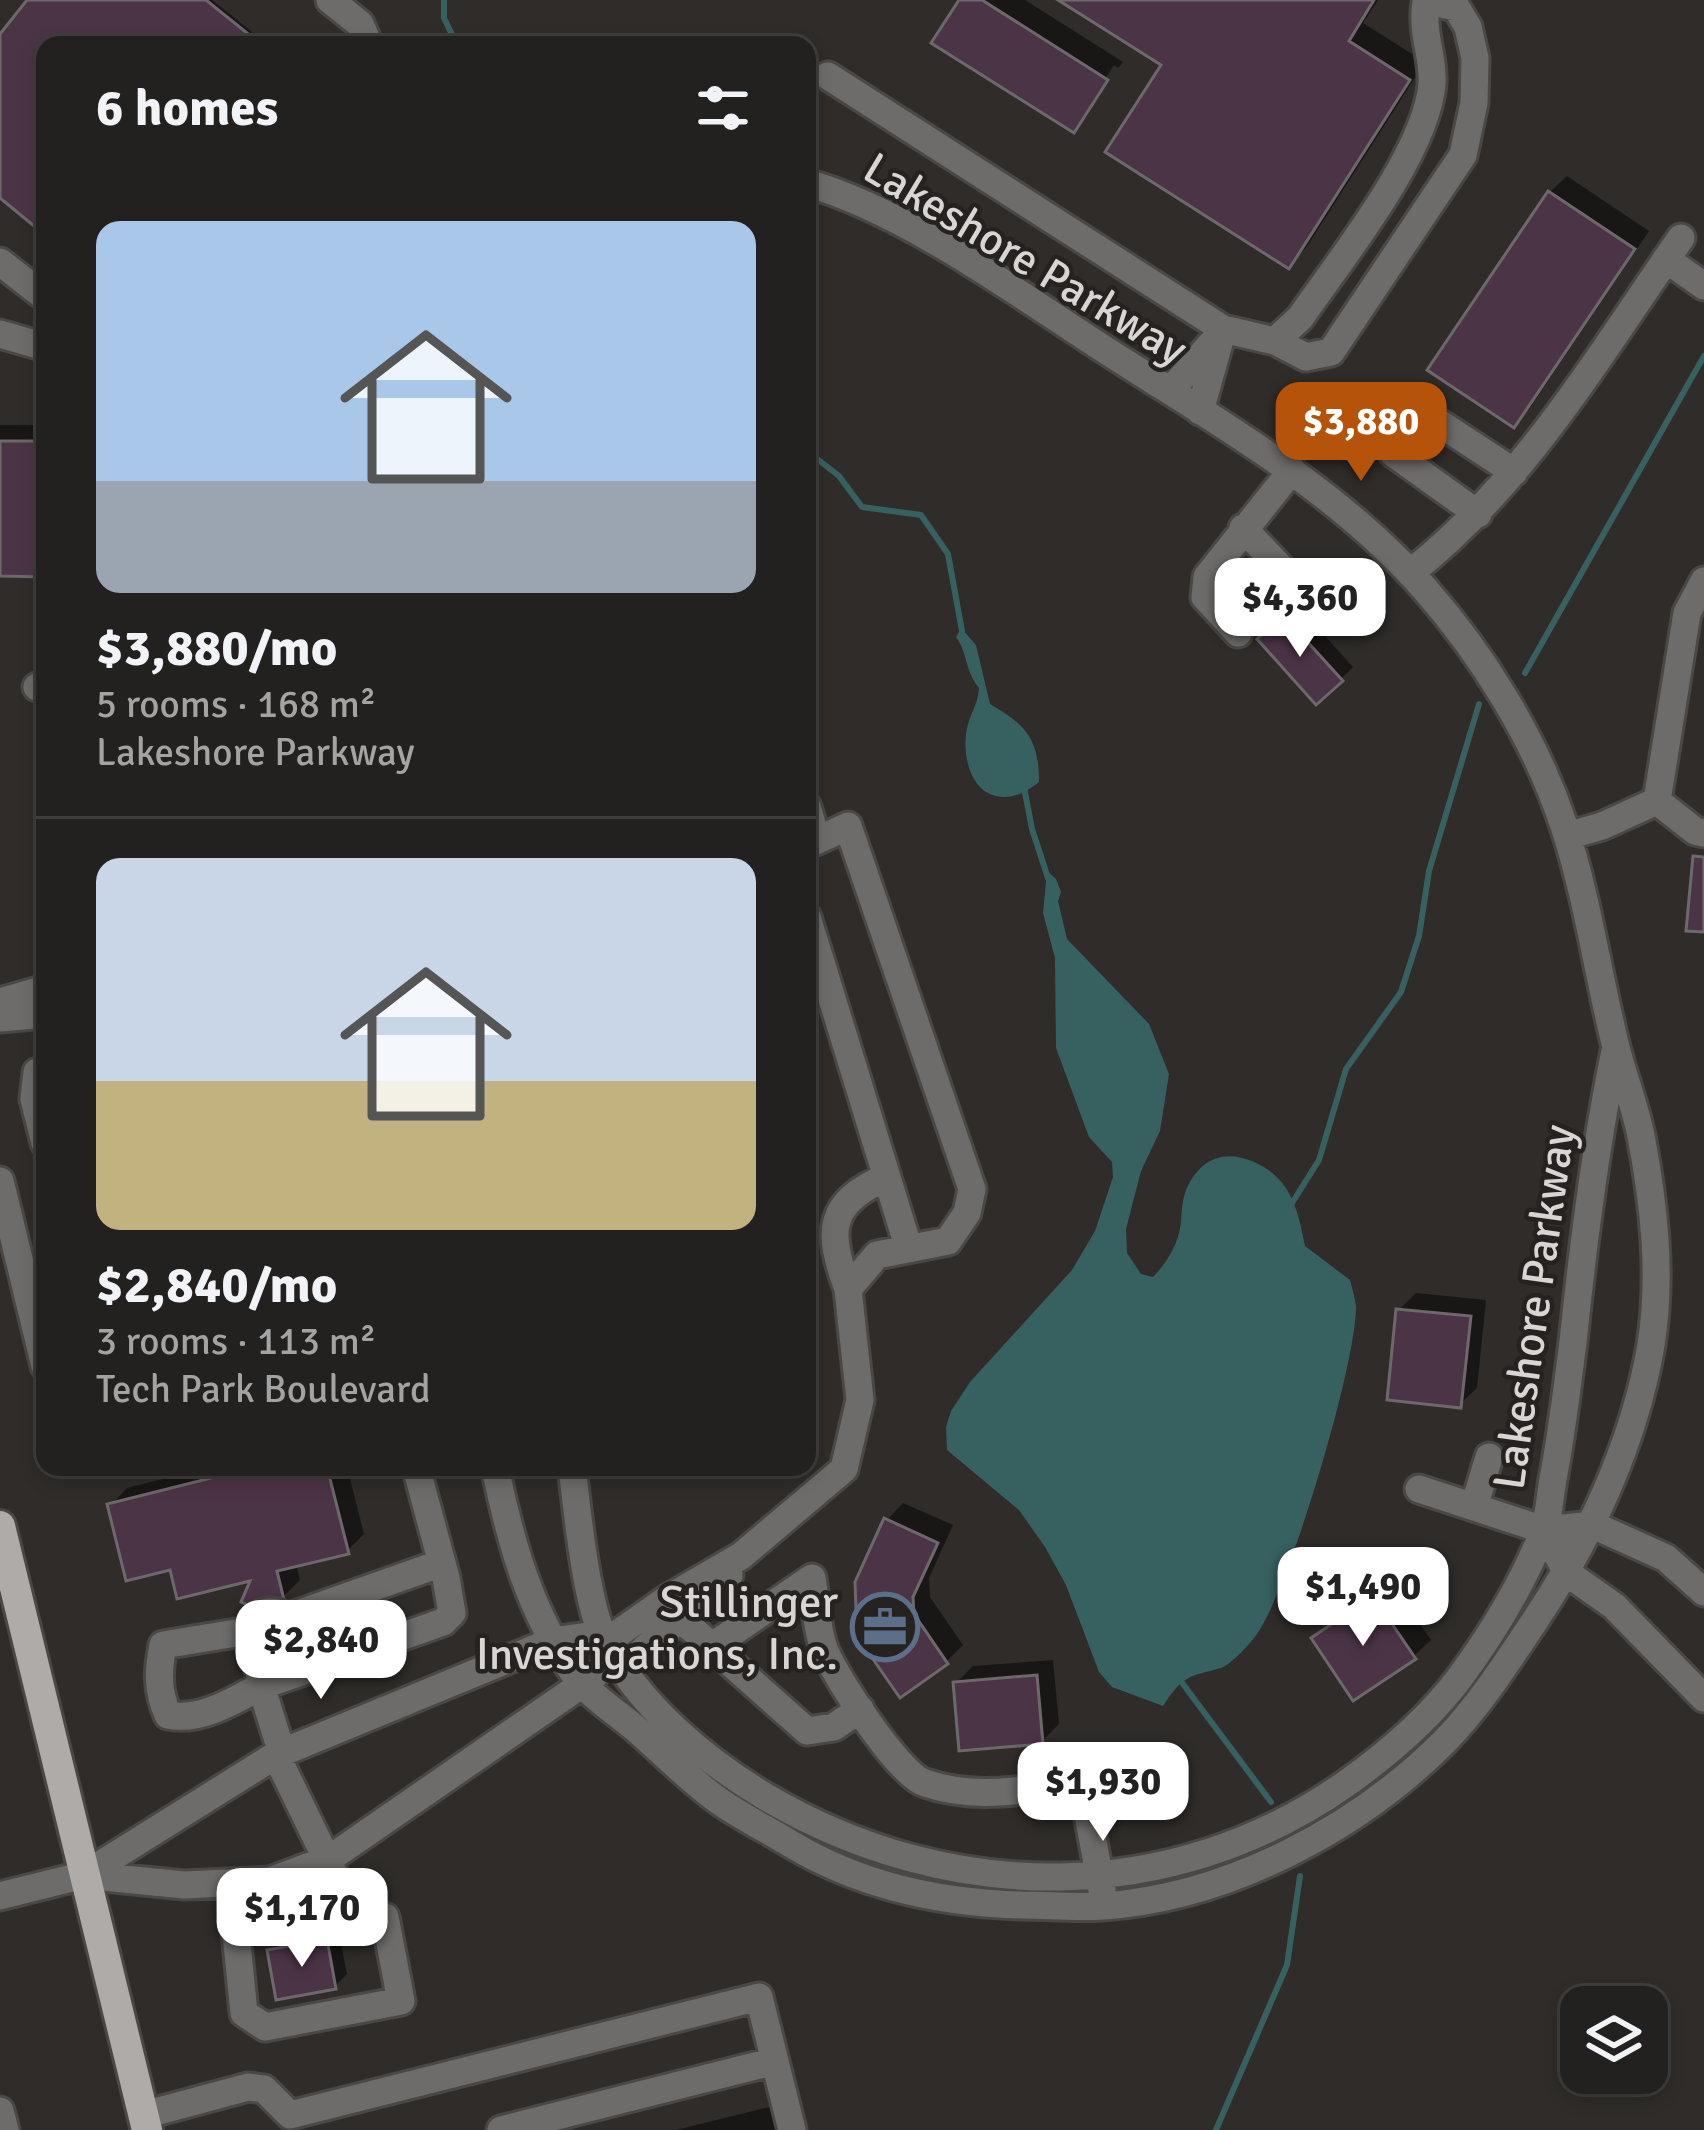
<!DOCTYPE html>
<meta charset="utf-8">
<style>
:root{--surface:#23211f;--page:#2f2e2c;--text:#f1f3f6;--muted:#a3a3a4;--line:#403e3d;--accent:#b45309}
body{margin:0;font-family:Signika,sans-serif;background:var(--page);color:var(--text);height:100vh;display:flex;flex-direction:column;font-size:45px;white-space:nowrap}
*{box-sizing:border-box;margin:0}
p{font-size:39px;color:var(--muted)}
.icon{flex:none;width:66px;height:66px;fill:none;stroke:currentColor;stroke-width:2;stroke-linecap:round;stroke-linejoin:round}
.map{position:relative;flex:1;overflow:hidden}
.panel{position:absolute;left:36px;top:36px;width:780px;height:1440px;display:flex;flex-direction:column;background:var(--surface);border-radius:24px;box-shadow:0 6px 18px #0003,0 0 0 3px var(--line)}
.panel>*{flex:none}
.controls{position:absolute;left:1560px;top:1986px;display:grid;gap:24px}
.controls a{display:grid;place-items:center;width:108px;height:108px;border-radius:24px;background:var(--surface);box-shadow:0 6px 18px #0003,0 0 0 3px var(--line);font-size:60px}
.price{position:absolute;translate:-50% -102px;padding:0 27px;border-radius:24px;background:#fff;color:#222;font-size:39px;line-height:78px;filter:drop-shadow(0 3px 6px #0008)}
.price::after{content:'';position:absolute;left:50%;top:72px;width:36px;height:27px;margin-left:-18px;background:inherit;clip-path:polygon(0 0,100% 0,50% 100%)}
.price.current{background:var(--accent);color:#fff}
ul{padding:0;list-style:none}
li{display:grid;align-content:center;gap:24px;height:636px;padding:0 60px}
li+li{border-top:3px solid var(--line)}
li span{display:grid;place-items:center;height:372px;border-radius:24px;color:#555}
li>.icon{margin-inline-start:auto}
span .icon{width:216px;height:216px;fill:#fffc;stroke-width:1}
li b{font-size:51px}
h2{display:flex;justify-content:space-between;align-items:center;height:144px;padding:0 60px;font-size:51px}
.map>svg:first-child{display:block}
.water{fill:#376161}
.shadow{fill:#0007}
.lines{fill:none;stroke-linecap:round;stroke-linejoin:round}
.stream{stroke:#376161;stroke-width:6}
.building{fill:#4c3447;stroke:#6c686b;stroke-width:3}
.minor-casing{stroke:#4a4744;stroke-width:33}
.major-casing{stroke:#4a4744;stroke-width:36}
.minor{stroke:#6e6c6a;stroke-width:27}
.major{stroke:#aeaba8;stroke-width:30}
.labels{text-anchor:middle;stroke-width:9;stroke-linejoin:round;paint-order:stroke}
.street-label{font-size:45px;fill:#d8d5d4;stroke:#262220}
.poi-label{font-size:45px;fill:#d8d5d4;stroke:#262220;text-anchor:end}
</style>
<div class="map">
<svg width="1704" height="2130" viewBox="0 0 1704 2130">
<rect width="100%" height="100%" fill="#2f2c29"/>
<path class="water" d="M 961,628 L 976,645 L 990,704 C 1026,725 1039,739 1039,782 C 1027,792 1012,800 996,796 C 968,790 961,749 968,724 C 972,711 978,703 979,688 C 964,669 968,653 956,637 Z
M 1047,871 L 1056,879 L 1061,892 L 1058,901 L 1067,939 L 1149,1024 L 1169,1074 L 1160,1131 L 1141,1171 L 1126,1229 L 1127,1253 L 1141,1274 L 1153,1277 C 1164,1266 1173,1252 1178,1237 C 1183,1222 1180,1205 1186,1190 C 1199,1160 1223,1148 1254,1162 C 1291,1178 1298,1210 1305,1246 L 1350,1280 C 1352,1288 1355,1298 1356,1306 C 1357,1362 1288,1596 1254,1638 C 1247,1647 1230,1665 1221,1668 C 1189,1677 1184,1674 1163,1706 L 1112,1687 L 1099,1672 L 1066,1585 L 1045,1547 L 1019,1510 L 947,1450 L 946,1427 L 951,1411 L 970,1382 L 1072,1270 L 1095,1231 L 1113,1177 L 1112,1162 L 1089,1137 L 1056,1048 L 1055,958 L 1043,913 Z"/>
<path class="shadow" d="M 31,0 L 212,0 L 268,45 L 45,45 L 45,231 L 0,195 L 0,38 Z
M 963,0 L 1025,0 L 1123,62 L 1118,68 L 1114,65 L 1082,115 L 1088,115 L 1073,130 Z
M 1064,0 L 1378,0 L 1363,23 L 1425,62 L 1306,248 L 1289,265 L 1165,64 Z
M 1567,176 L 1649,231 L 1530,408 L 1513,425 L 1550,192 Z
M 0,425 L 45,425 L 45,574 L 0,573 Z
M 1297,605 L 1353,667 L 1341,679 L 1273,627 Z
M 807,1131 L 818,1168 L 807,1179 Z
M 1416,1293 L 1486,1300 L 1477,1388 L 1460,1404 L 1399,1310 Z
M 211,1467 L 347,1467 L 364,1534 L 347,1551 L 296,1564 L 300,1580 L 283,1597 L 255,1577 L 172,1566 L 111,1505 L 127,1488 Z
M 903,1503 L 953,1525 L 929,1578 L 930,1597 L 963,1645 L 946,1662 L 900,1694 L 887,1520 Z
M 1391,1582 L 1431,1640 L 1414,1656 L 1315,1639 L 1331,1622 Z
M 1053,1660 L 1059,1724 L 1042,1741 L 956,1683 L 973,1666 Z
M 338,1929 L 347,1974 L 334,1987 L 270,1951 L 282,1939 Z
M 781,2104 L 788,2130 L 676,2130 Z"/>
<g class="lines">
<path class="stream" d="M 444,0 L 444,18 L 457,45
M 807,451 L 839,476 L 862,507 L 921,515 L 948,554 L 962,631
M 1525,673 L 1704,356
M 1024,787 L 1032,829 L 1048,878
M 1292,1203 L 1319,1160 L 1346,1069 L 1401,992 L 1419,936 L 1429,871 L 1479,704
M 1180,1680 L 1271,1802
M 1216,2130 L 1287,1965 L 1300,1876"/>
</g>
<path class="building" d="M 27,0 L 206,0 L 262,45 L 45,45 L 45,235 L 0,198 L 0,34 Z
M 959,0 L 982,0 L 1108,80 L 1074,133 L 931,43 Z
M 1058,0 L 1374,0 L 1349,41 L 1410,80 L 1289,269 L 1105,152 L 1161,65 Z
M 1548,191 L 1635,249 L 1514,428 L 1427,370 Z
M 0,441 L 45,441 L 45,577 L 0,576 Z
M 1283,615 L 1343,681 L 1316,705 L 1257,639 Z
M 1693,856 L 1704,857 L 1704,932 L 1686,931 Z
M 1396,1309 L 1471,1316 L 1461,1408 L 1387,1400 Z
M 255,1467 L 327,1467 L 349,1554 L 277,1571 L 284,1600 L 254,1608 L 241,1602 L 250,1581 L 177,1599 L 170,1570 L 126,1581 L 107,1504 Z
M 884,1518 L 938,1543 L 913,1597 L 914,1614 L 948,1664 L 900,1698 L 857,1636 L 855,1582 Z
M 1373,1596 L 1416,1659 L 1353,1701 L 1311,1638 Z
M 1037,1675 L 1043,1744 L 959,1751 L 953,1682 Z
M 327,1939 L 336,1989 L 276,2000 L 267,1950 Z"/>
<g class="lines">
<defs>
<path id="minor" d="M 330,0 L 360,24 L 369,45
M 828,76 L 1223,329 L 1275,341 L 1306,357 L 1331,352 L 1463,155 L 1474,103 L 1475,58 L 1468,27 L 1456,7 L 1426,1 C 1421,36 1434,56 1432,84 C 1426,154 1340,260 1300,318 L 1275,341
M 1666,259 L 1704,286
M 0,262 L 45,297
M 0,334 L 45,347
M 1170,391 L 1217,337
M 1200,411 L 1223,329
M 1478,514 L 1393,453 L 1421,411 L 1514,472
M 1243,528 L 1299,587
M 1410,573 C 1523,485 1599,355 1681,238
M 1238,633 L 1205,597 L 1207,577 L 1292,470
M 37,687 L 45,687
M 1657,801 L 1695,831 L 1704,833
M 807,807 L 817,840
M 1567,836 L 1602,826 L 1657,801 L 1687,613 L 1704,581
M 807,917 L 908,1246
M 0,1002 L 45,989
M 0,1018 L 45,1014
M 45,1070 L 37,1072 L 34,1099 L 45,1143
M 0,1181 L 45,1366
M 848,1289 C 827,1232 826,1203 887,1177
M 1489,1457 L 1474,1507 L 1544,1530 L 1593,1525 L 1666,1558 L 1704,1592
M 495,1467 C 510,1540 530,1615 576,1676 C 592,1697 616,1712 636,1729 C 664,1753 691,1782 722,1803 C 744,1818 768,1830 791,1844 C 861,1886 941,1903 1022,1905 C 1048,1905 1076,1908 1103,1906 C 1229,1897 1357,1829 1445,1741 C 1479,1706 1505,1665 1532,1625 C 1588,1542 1634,1445 1651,1345 C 1662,1276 1654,1204 1641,1136 C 1635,1105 1622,1074 1615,1043 C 1597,970 1587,895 1563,823 C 1535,739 1483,655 1424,588 C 1341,494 1234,432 1129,365 C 1034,306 913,213 807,183
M 572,1467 C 577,1509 586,1603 604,1638 C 637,1704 704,1760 766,1797 C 950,1905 1171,1907 1347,1783 C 1389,1753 1430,1718 1461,1676 C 1492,1634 1523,1582 1543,1533 C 1549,1517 1550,1496 1553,1479 C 1562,1433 1567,1388 1573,1342 C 1583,1245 1595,1147 1615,1051
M 1419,1489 L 1474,1507
M 1544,1530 L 1567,1573 L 1614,1606 L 1704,1698
M248 1635a23 23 0 1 1 46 0a23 23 0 1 1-46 0Z
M 286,1618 L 442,1563
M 682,1620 L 807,1731 L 834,1727 L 860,1709
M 248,1631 L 163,1645 C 158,1671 157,1690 168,1715 C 199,1722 234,1701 261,1686 L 257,1654
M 606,1642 L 667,1599 L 741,1556 L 844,1469 L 860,1400 L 848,1289 L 877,1255 L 948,1241 L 967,1213 L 972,1189 L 848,826 L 807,845
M 714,1645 L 812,1578 C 816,1601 816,1629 825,1651 C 837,1679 898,1774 925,1783 C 977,1801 1030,1789 1082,1782 L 1102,1890
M 623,1668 L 729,1575
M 282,1753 L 261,1686 L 443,1622 L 452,1613 L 446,1578 L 416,1467
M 84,1875 L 184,1885 L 270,1881 L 329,1859 L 594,1676
M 231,1883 L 244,2013 L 265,2027 L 401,2001 L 385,1917 L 351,1909 L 276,1755
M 0,1896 L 84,1875 L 276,1755 L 553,1641 L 601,1634
M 0,2111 L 5,2130
M 144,2115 L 248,2087 L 264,2089 L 290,2115 L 759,1997 L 792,2130
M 501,2130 L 775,2061"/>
<path id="major" d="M 0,1526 L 147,2130"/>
</defs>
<use href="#minor" class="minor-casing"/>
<use href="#major" class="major-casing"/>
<use href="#minor" class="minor"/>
<use href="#major" class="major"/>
</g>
<defs>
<symbol id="office-ring" viewBox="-11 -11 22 22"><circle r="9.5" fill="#262220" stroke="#5c6f8a" stroke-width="1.5"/><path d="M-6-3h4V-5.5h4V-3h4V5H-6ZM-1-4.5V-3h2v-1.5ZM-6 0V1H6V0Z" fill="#5c6f8a"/></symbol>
</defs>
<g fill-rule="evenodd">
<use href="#office-ring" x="847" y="1589" width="76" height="76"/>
</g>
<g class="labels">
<g class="street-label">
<text transform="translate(1026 258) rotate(31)" y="16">Lakeshore Parkway</text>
<text transform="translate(1533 1307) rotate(-82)" y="16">Lakeshore Parkway</text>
</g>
<g class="poi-label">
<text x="838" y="1617">Stillinger<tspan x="838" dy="52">Investigations, Inc.</tspan></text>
</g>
</g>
</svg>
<div class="controls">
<a><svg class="icon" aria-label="layers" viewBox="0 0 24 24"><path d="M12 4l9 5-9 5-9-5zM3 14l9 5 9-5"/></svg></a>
</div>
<b class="price current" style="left:1361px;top:484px">$3,880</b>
<b class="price" style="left:1300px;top:660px">$4,360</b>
<b class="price" style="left:1363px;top:1649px">$1,490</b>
<b class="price" style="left:321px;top:1702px">$2,840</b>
<b class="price" style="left:1103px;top:1844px">$1,930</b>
<b class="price" style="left:302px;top:1970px">$1,170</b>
<section class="panel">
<h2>6 homes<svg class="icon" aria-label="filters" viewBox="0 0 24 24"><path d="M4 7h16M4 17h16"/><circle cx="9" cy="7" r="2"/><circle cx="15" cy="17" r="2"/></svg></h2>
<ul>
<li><span style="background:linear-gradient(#a9c7e8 70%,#9aa5b1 0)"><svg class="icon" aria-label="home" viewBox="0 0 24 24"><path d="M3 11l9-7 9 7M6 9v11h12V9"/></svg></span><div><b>$3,880/mo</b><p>5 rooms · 168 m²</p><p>Lakeshore Parkway</p></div></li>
<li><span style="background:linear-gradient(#c9d6e8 60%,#c2b280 0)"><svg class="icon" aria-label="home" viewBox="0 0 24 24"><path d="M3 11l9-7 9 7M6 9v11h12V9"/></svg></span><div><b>$2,840/mo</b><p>3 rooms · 113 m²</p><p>Tech Park Boulevard</p></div></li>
</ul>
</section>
</div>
